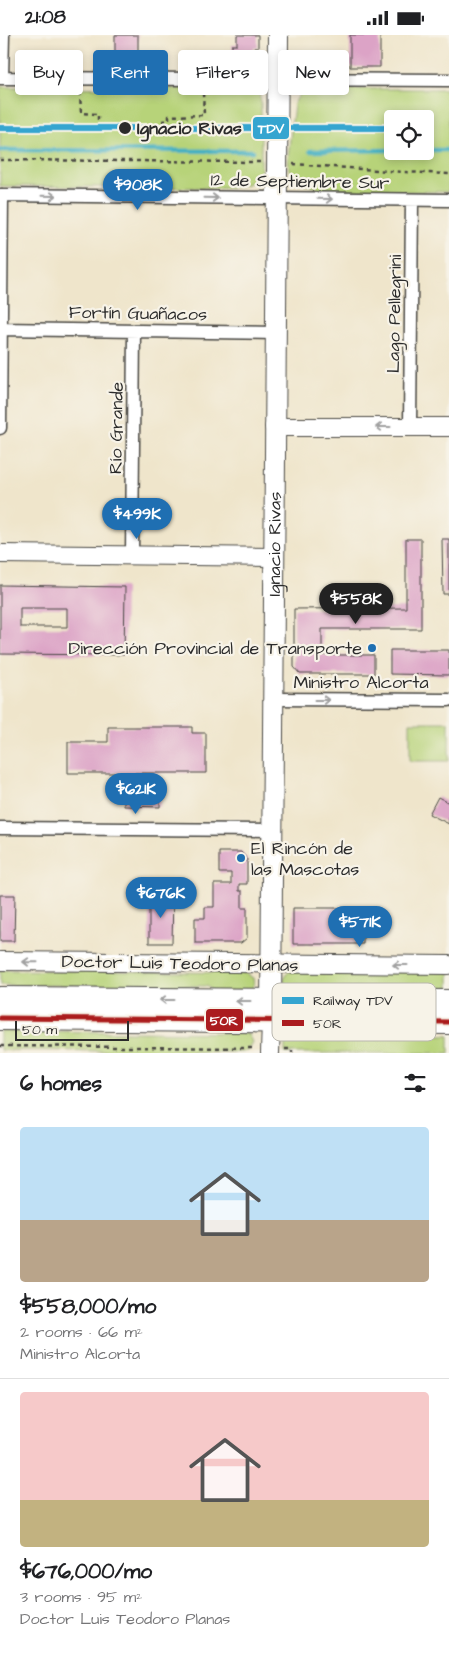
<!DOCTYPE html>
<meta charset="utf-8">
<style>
:root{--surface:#fff;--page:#f6f6f6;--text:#202124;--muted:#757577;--line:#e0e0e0;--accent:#1f6fb2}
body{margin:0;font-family:"Architects Daughter",sans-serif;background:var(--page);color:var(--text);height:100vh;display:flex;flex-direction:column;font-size:19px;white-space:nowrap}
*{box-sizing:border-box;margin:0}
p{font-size:16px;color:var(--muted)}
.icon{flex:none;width:28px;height:28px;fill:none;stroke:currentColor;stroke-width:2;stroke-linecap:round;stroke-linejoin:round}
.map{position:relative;height:1018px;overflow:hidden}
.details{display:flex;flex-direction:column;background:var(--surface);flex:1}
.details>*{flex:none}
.top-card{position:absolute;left:15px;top:15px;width:420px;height:45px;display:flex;gap:10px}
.controls{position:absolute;left:384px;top:75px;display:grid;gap:10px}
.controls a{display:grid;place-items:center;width:50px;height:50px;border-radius:5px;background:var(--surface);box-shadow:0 2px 8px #0003;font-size:25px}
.scale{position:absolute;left:15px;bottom:12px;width:114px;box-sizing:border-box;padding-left:5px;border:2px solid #2b2b2b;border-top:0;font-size:14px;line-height:18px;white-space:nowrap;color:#2b2b2b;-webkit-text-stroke:4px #f7f3e8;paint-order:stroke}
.price{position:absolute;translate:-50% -42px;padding:0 11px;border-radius:18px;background:var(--accent);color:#fff;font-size:16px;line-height:32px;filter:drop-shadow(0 1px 2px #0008)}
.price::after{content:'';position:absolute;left:50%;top:30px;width:15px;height:11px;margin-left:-8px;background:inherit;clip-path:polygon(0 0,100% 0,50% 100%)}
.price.current{background:#222;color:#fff}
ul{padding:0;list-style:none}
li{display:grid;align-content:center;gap:10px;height:265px;padding:0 20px}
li+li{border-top:1px solid var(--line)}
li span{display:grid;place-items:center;height:155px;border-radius:5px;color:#555}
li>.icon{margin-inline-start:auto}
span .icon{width:90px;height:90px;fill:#fffc;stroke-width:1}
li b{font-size:21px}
h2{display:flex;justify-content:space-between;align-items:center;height:60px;padding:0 20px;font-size:21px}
.tag{padding:0 18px;border-radius:5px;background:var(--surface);box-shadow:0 2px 8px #0003;font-size:18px;line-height:45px}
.tag.current{background:var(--accent);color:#fff}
.status{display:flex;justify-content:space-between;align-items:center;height:35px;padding:0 25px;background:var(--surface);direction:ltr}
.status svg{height:14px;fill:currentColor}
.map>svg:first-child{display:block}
.green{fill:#b7d379;stroke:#717f52;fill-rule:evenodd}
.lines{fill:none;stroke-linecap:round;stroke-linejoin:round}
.stream{stroke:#44b0c2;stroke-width:4.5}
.building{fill:#dca3c6;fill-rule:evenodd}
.street-casing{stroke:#484743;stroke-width:15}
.secondary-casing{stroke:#484743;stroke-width:20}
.primary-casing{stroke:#484743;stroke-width:22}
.highway-casing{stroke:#484743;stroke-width:26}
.path{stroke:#484743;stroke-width:2.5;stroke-dasharray:4 4;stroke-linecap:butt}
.street{stroke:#fff;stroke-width:12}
.secondary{stroke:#fff;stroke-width:18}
.primary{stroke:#fff;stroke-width:20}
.highway{stroke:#fff;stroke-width:24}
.bus-1-casing{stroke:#f7f3e8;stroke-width:9}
.bus-1{stroke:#ab1c1f;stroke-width:5}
.rail-1-casing{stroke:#f7f3e8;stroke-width:10}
.rail-1{stroke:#35a5d0;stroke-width:6}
.oneway{stroke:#a0a0a0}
.stop-dot{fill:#2b2b2b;stroke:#f7f3e8;stroke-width:2}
.poi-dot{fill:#1f6fb2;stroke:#f7f3e8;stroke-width:2}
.labels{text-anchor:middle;stroke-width:4.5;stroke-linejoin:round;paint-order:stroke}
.stop-label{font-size:18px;font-weight:bold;fill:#2b2b2b;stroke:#f7f3e8;text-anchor:start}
.street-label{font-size:18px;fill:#2b2b2b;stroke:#f7f3e8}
.poi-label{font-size:18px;fill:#2b2b2b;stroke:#f7f3e8;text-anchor:end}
.key{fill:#f7f3e8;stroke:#bab7af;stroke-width:1}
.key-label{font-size:14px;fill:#2b2b2b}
.line-badge{stroke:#f7f3e8;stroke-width:2}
.badge-label{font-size:14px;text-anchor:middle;font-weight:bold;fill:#fff}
</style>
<div class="status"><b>21:08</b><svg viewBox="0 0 49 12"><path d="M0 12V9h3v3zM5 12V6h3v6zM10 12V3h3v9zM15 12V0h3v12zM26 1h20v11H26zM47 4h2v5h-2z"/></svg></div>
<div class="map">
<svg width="449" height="1018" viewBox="0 0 449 1018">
<rect width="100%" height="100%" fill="#f7f3e8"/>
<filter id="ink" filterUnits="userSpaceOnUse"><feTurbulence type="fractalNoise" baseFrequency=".02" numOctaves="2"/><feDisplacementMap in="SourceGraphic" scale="10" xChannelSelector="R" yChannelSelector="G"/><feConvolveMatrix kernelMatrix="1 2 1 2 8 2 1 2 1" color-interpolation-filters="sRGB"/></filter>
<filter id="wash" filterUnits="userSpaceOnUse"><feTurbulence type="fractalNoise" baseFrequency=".0096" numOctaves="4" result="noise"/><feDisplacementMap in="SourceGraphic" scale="20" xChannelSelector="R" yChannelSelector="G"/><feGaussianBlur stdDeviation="1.12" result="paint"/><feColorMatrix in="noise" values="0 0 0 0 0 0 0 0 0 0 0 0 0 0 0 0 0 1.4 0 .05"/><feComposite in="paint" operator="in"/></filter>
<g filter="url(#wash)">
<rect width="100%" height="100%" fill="#efe5cb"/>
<path class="green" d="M 0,52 L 251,54 L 259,59 L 261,67 L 261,135 C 256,151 236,152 222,153 L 0,151 Z
M 312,54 L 449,54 L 449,157 L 326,155 L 306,150 L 296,144 L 289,135 L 288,123 L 294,69 L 299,60 L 307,55 ZM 392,84 L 425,84 L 425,116 L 392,116 Z
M 410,687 L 449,687 L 449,726 L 410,726 Z
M 0,935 L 245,938 L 253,943 L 254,949 L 251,955 L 214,957 L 207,951 L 0,950 Z
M 449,936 L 449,954 L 292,953 C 283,951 281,942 289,937 Z
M 322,993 L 330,999 L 449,1000 L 449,1018 L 285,1018 L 285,1001 L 289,995 Z
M 0,996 L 241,998 L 248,999 L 252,1007 L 247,1016 L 241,1017 L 0,1015 Z"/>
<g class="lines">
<path class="stream" d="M 0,115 L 253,116
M 425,115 L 449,115
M 310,116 L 392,115"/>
</g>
<g id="blocks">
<path class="building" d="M 115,0 L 138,0 L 138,20 L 115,20 Z
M 237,0 L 258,0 L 258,13 L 254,13 L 254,31 L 232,31 L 232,10 L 237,10 Z
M 350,0 L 380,0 L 380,32 L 350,32 Z
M 406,504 L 421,504 L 421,594 L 322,594 L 322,620 L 374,620 L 374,639 L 300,639 L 294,632 L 294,574 L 406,573 Z
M 442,504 L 449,504 L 449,559 L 443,559 Z
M 0,550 L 125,552 L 124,620 L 0,619 ZM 20,573 L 67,573 L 67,592 L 20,592 Z
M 390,615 L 449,615 L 449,640 L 390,639 Z
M 108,692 L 192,692 L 192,698 L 206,698 L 206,738 L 135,738 L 135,759 L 160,759 L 160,772 L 124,771 L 124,738 L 68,738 L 68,707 L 108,707 Z
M 438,762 L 449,768 L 449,789 L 429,779 Z
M 219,817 L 241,817 L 247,824 L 247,849 L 239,849 L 239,856 L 242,856 L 242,873 L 247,873 L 247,903 L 241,908 L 195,908 L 195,883 L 205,883 L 205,872 L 214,872 L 214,849 L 231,849 L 231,838 L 219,838 Z
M 0,860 L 15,860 L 14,906 L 0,906 Z
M 149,860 L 173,861 L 172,908 L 149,908 Z
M 293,873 L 363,873 L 363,909 L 293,909 Z"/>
</g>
</g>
<g filter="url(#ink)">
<use href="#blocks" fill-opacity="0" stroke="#484743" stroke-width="1"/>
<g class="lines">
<defs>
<path id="street" d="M 0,43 L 449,45
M 2,43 L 3,0
M 0,160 L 449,165
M 0,294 L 275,298
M 410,392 L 412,165
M 0,393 L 2,160
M 132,521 L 134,296
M 274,664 L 449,665
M 0,793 L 272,795"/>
<path id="secondary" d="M 274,392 L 449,392
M 0,519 L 274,522
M 0,926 L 449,930
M 270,1018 L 271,985"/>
<g id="primary">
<path id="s1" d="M 271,980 L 278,0"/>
</g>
<path id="highway" d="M 0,964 L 449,967
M 0,983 L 449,987"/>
</defs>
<use href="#street" class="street-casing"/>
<use href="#secondary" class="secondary-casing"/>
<use href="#primary" class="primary-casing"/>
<use href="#highway" class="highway-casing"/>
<path class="path" d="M 80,57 L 81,78 L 98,79 L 98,85
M 162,86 L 169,85 L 169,81 L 204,80 L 203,58
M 0,125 L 260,127
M 293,129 L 403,137 L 449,139
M 0,1011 L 254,1013
M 285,1014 L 292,1014 L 292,1018"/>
<use href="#street" class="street"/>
<use href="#secondary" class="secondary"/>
<use href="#primary" class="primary"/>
<use href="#highway" class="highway"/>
<defs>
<path id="bus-1" d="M 0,983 L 449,987"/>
</defs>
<use href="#bus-1" class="bus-1-casing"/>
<use href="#bus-1" class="bus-1"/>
<defs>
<path id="rail-1" d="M 0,93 L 392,93"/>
</defs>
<use href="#rail-1" class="rail-1-casing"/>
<use href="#rail-1" class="rail-1"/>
</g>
<defs><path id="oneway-shaft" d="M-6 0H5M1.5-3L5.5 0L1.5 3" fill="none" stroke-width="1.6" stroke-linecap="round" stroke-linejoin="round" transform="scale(1.25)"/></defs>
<g class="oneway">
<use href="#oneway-shaft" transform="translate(49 161) rotate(1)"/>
<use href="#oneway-shaft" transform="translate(211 163) rotate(1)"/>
<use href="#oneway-shaft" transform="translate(325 164) rotate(1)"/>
<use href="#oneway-shaft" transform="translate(383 392) rotate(-180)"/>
<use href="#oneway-shaft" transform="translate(322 665)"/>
<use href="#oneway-shaft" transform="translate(30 927) rotate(-179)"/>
<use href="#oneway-shaft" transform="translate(400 930) rotate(-180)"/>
<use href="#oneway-shaft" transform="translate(167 965) rotate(-180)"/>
<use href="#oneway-shaft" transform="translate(243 966) rotate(-180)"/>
</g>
</g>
<circle class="stop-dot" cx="125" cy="93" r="7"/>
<g class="poi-dot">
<circle cx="372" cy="613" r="5"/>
<circle cx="241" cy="823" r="5"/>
</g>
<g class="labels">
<g class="stop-label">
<text x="137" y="99">Ignacio Rivas</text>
</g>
<g class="street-label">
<text transform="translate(300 146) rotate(1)" y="6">12 de Septiembre Sur</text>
<text transform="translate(138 278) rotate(1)" y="6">Fortín Guañacos</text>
<text transform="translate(394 279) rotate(-89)" y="6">Lago Pellegrini</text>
<text transform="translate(116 393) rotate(-89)" y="6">Río Grande</text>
<text dy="6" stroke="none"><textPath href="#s1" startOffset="471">Ignacio Rivas</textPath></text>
<text x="361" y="653">Ministro Alcorta</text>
<text transform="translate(180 928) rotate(1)" y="6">Doctor Luis Teodoro Planas</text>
</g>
<g class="poi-label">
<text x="362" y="619">Dirección Provincial de Transporte</text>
<text x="251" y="819" text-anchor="start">El Rincón de<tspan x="251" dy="21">las Mascotas</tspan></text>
</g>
</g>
<rect x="272" y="948" width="164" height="58" rx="8" class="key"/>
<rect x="282" y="962" width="22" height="7" fill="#35a5d0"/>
<rect x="282" y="985" width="22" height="6" fill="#ab1c1f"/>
<g class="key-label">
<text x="313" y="970">Railway TDV</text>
<text x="313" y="993">50R</text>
</g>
<g class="line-badge">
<rect x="252" y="81" width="38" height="24" rx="5" fill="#35a5d0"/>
<rect x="205" y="973" width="39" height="24" rx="5" fill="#ab1c1f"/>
</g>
<g class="badge-label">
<text x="271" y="98">TDV</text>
<text x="224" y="990">50R</text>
</g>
</svg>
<div class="controls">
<a><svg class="icon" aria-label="locate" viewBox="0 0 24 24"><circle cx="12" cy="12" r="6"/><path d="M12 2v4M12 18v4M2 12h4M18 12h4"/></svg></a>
</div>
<div class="scale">50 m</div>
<b class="price" style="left:138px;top:176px">$908K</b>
<b class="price" style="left:137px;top:505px">$499K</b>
<b class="price current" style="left:356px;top:590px">$558K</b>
<b class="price" style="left:136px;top:780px">$621K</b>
<b class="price" style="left:161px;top:884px">$676K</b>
<b class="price" style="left:360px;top:913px">$571K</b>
<div class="top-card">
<a class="tag">Buy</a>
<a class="tag current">Rent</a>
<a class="tag">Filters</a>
<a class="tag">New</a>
</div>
</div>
<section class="details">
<h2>6 homes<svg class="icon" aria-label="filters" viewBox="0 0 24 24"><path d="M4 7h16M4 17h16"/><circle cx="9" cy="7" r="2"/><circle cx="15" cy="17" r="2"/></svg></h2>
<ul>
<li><span style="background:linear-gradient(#bfe0f5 60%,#b9a48a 0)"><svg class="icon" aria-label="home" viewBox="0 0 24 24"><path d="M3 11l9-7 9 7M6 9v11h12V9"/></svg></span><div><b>$558,000/mo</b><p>2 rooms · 66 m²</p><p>Ministro Alcorta</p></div></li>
<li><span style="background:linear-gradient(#f6c9c9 70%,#c2b280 0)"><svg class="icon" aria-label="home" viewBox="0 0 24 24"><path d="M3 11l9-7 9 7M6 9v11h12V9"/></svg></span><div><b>$676,000/mo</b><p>3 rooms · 95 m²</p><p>Doctor Luis Teodoro Planas</p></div></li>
</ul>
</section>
